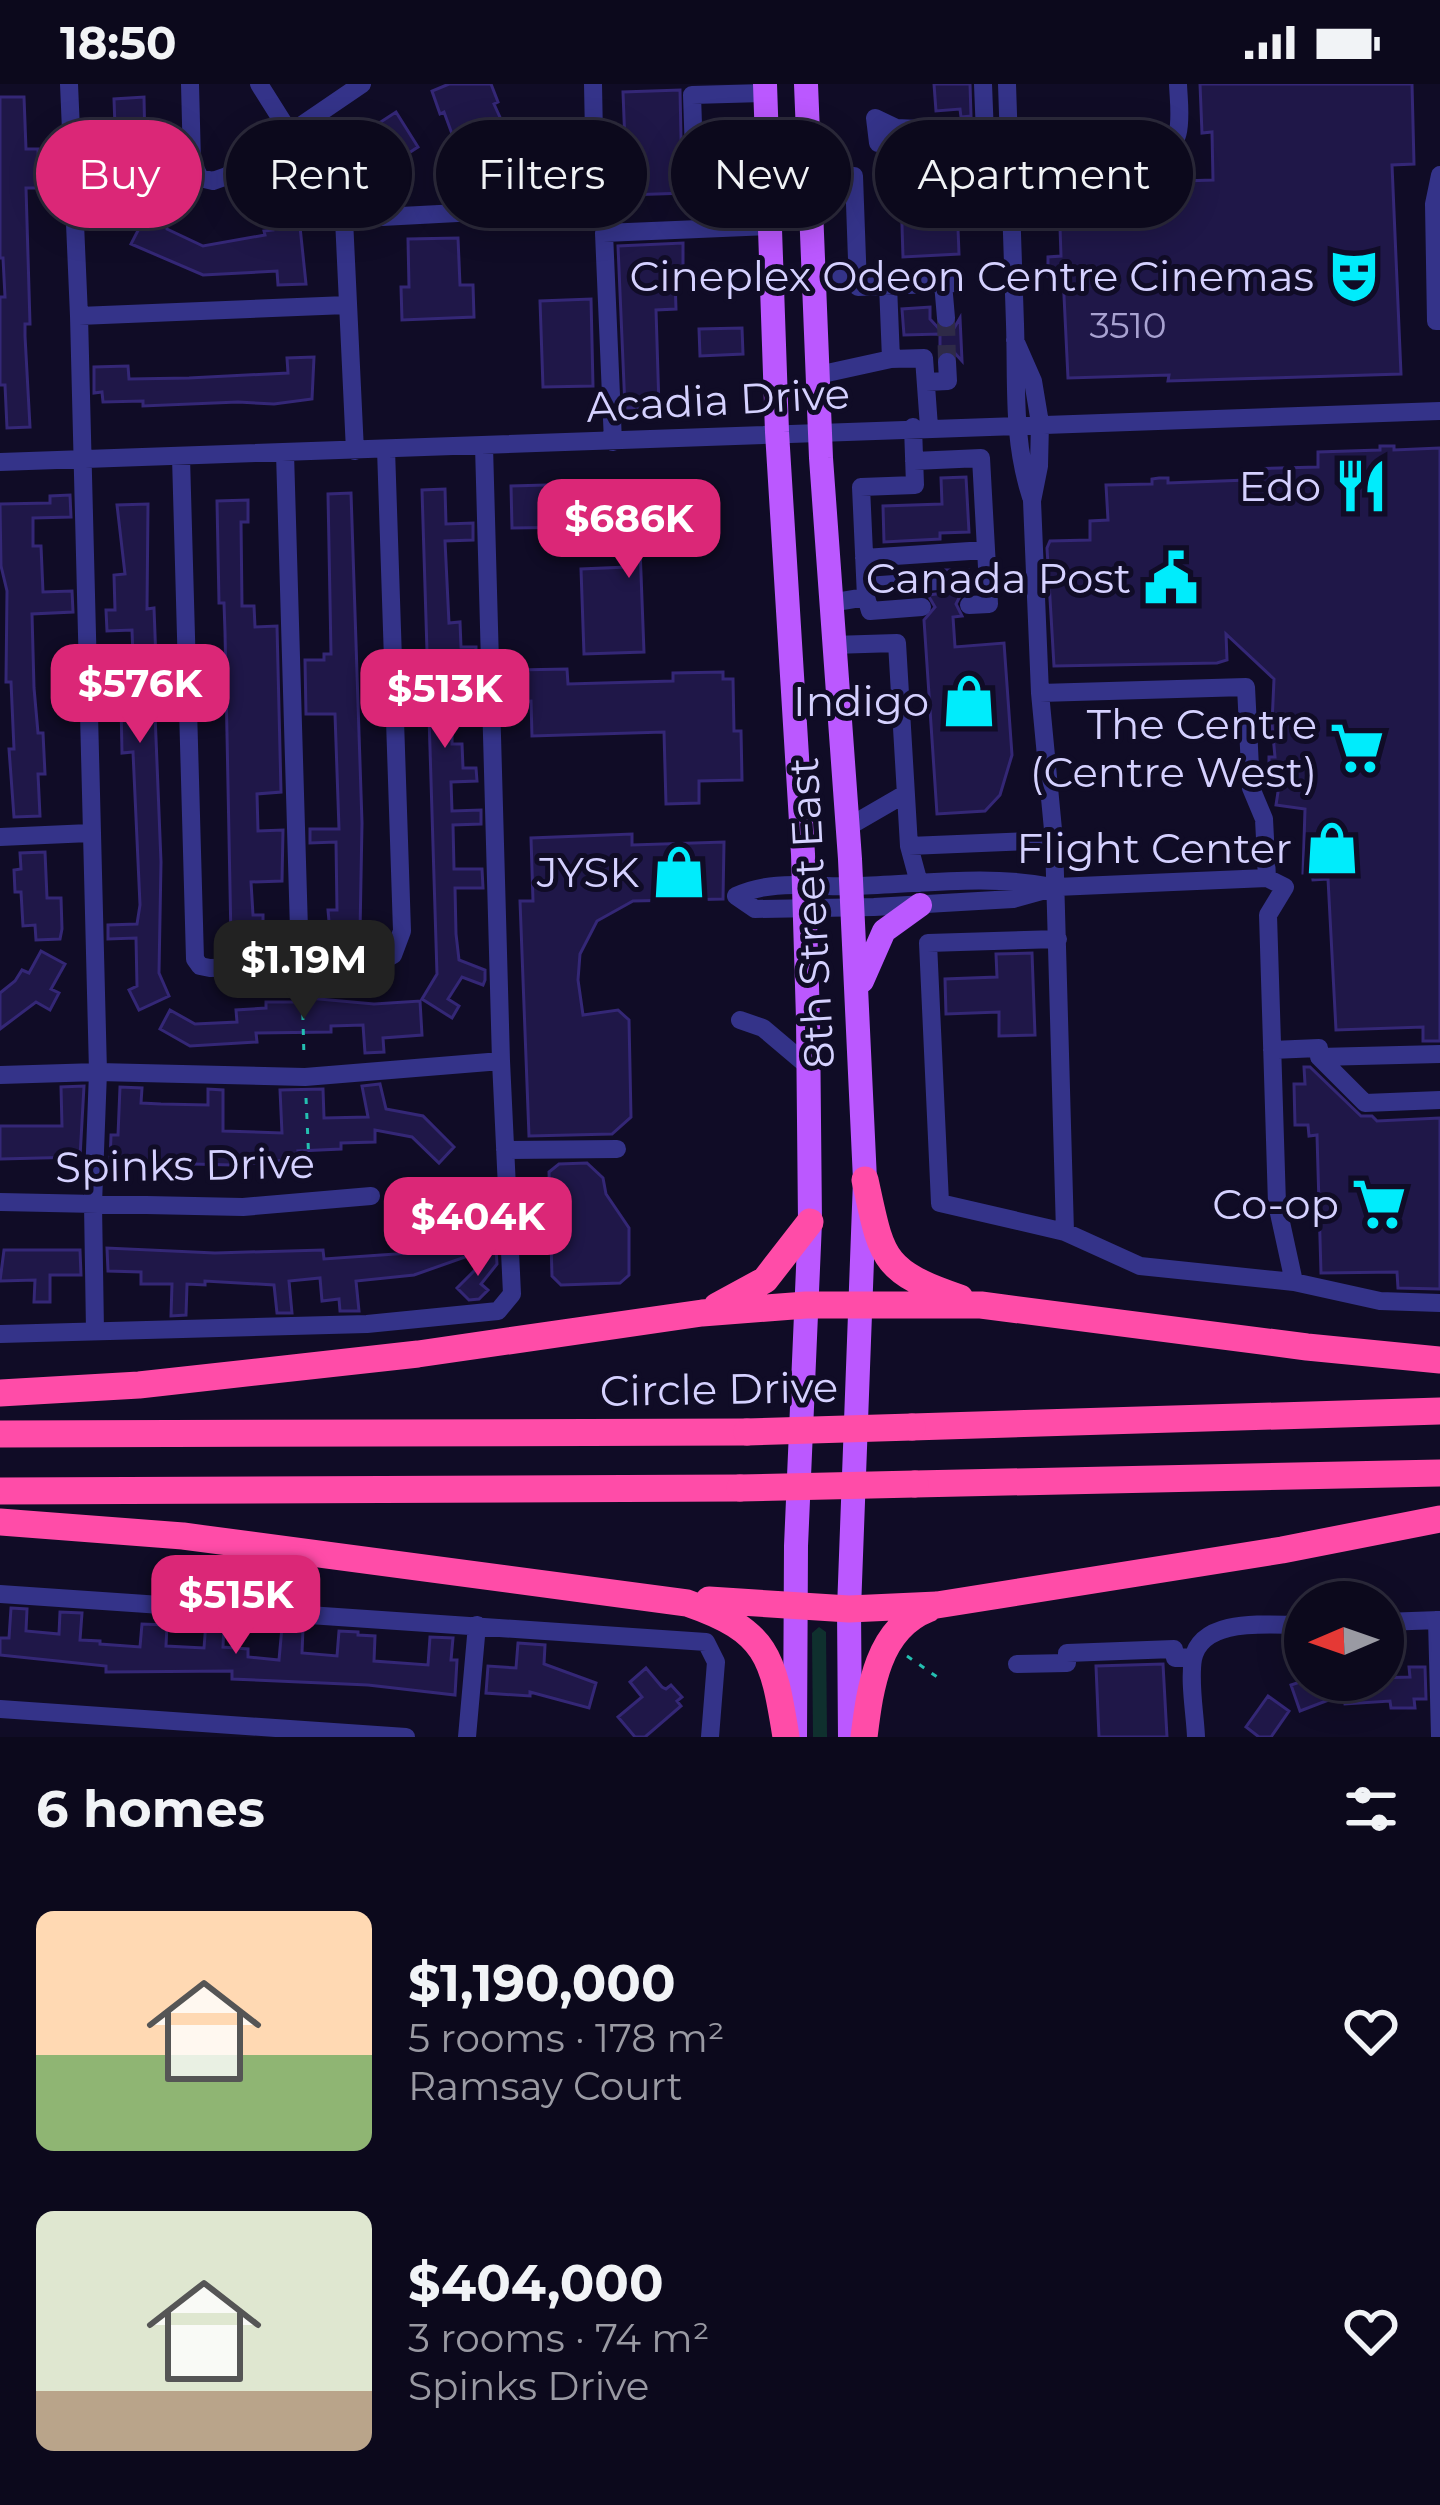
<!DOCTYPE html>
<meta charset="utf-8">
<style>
:root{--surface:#0c091c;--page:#1a1729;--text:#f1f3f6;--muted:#9a9aa3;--line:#2c2a3b;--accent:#db2777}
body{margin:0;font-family:Montserrat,sans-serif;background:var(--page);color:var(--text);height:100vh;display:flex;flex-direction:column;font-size:45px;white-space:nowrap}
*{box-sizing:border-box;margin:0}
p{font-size:39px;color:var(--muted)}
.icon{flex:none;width:66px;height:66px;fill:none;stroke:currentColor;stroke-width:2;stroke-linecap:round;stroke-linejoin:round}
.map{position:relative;height:1653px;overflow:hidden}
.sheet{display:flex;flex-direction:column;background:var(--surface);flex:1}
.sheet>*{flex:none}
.guide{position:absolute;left:36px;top:36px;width:1368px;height:108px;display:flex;gap:24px}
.needle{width:78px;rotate:268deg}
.controls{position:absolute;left:1284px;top:1497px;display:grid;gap:24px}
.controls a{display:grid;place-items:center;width:120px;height:120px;border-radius:50%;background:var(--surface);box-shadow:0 6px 30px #0003,0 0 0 3px var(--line);font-size:60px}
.price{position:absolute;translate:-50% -102px;padding:0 27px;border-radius:24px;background:var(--accent);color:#fff;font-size:39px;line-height:78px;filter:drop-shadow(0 3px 6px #0008)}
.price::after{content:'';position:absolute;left:50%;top:72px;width:36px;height:27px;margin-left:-18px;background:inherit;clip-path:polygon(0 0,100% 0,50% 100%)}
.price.current{background:#222;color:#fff}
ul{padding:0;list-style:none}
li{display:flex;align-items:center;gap:36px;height:300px;padding:0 36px}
li span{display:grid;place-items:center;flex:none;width:336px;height:240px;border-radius:18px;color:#555}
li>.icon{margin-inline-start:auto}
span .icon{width:144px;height:144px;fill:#fffc;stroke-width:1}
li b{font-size:51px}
h2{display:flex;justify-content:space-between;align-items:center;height:144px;padding:0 36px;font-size:51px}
.chip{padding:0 42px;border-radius:54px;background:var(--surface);box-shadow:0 6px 30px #0003,0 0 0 3px var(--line);font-size:42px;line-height:108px}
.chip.current{background:var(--accent);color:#fff}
.status{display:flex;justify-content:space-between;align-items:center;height:84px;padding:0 60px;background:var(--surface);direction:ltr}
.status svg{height:33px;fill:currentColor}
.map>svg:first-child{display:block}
.green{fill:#0f302e}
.building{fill:#1f1748;stroke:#342776;stroke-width:3}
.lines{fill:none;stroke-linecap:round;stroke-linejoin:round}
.minor-tunnel{stroke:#2e2a47;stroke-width:18;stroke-dasharray:18 9;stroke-linecap:butt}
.path{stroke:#24c0b1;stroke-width:3;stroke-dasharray:6 9;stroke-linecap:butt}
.minor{stroke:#343389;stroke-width:18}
.major{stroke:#bb58ff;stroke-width:24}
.highway{stroke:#ff4ca8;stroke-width:27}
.highway-bridge{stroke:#ff4ca8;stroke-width:27}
.labels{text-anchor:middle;stroke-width:10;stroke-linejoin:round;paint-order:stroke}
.number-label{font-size:36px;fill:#a8a2d1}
.poi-label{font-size:42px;fill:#d5d1ff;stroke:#100c26;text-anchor:end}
.street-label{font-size:42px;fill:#d5d1ff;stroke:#100c26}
</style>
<div class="status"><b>18:50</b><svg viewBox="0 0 49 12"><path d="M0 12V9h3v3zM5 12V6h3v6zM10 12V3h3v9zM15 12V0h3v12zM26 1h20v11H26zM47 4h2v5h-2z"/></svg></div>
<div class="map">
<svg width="1440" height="1653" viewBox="0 0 1440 1653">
<rect width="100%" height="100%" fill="#100c26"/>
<path class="green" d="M 819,1543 L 826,1548 L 827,1653 L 813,1653 L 812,1549 Z"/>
<path class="building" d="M 449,0 L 491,0 L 498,18 L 494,20 L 523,84 L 470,99 L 444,28 L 440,30 L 432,7 Z
M 934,0 L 970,0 L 971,32 L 961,33 L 960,25 L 936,27 Z
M 1200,0 L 1412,0 L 1414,80 L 1392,81 L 1401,290 L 1168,297 L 1169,291 L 1068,294 L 1063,191 L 1048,192 L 1048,173 L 1061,172 L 1059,114 L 1103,107 L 1112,115 L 1183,112 L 1183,97 L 1213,96 L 1212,48 L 1202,49 Z
M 680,6 L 682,100 L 686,109 L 627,111 L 623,8 Z
M 0,13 L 24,13 L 26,65 L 38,65 L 39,104 L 26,104 L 30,240 L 25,240 L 25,252 L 30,343 L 7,344 L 5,301 L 0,301 L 0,213 L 5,213 L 3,174 L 0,174 Z
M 144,13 L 145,63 L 138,63 L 140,127 L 106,127 L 104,71 L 116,70 L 114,15 Z
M 396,28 L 418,63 L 367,96 L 344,62 Z
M 962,78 L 963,93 L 956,93 L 959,170 L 903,173 L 901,110 L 886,111 L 884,79 Z
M 297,114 L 306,200 L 278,201 L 277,187 L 203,191 L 131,160 L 148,127 L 166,138 L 167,145 L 203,162 L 265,151 L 264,147 L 273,146 L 270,117 Z
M 458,154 L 460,201 L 473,201 L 474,233 L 402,236 L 401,203 L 409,203 L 408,155 Z
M 683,159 L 683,185 L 675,195 L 676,225 L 656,226 L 659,323 L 625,324 L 618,162 Z
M 591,215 L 593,302 L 543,303 L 540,217 Z
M 930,223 L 930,235 L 941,247 L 953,246 L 960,234 L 962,277 L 952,266 L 940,266 L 940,250 L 904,251 L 902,225 Z
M 742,244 L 743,270 L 700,272 L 699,245 Z
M 314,273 L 312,315 L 274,320 L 238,318 L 143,322 L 143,317 L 103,318 L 102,308 L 94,309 L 94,283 L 128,282 L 129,295 L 189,294 L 288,289 L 287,274 Z
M 1380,362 L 1394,362 L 1394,366 L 1440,364 L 1440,957 L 1423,957 L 1423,943 L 1336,946 L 1328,795 L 1313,796 L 1312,789 L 1303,789 L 1305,725 L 1276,721 L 1280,695 L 1269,695 L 1269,673 L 1275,673 L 1272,640 L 1274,595 L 1226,550 L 1227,576 L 1217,579 L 1054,582 L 1047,464 L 1050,457 L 1090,456 L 1090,437 L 1108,436 L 1106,401 L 1152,400 L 1152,395 L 1159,394 L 1168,394 L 1168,399 L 1247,396 L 1246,385 L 1318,383 L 1318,368 L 1380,366 Z
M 966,393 L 969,448 L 940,449 L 940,455 L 884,458 L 883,422 L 942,420 L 941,394 Z
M 583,400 L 584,443 L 512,444 L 511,402 Z
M 445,405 L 446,440 L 473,439 L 473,456 L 445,457 L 449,539 L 460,538 L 461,563 L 476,563 L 476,579 L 452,579 L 452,660 L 462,660 L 463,684 L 476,684 L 477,697 L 451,698 L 452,727 L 481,726 L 481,740 L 453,741 L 454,785 L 482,785 L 483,804 L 455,804 L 456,850 L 459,876 L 485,886 L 485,896 L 483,901 L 462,893 L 448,915 L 459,922 L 452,934 L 422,915 L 437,890 L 422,406 Z
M 351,409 L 362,739 L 360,848 L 330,849 L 328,826 L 337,826 L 336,758 L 310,759 L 310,745 L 339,745 L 335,630 L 306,630 L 305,576 L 324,576 L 324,570 L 331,570 L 328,410 Z
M 70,411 L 71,433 L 33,434 L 33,462 L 41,462 L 43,508 L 72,507 L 73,528 L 32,530 L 34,604 L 38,649 L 43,649 L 45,690 L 38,690 L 40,732 L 14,733 L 9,665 L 14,665 L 11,598 L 6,598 L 7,507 L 1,482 L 0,420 L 50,419 L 50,412 Z
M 248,416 L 248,438 L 241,438 L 242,522 L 254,522 L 255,543 L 277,542 L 281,708 L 257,710 L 258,747 L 283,746 L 282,797 L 251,798 L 253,831 L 263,831 L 263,854 L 231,855 L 225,548 L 224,519 L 219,519 L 217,417 Z
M 148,420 L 147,525 L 154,524 L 158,630 L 155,630 L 161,778 L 159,889 L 169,912 L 139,926 L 129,906 L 137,902 L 136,854 L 108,855 L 108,841 L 137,840 L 140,821 L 133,668 L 122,669 L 121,618 L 102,619 L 102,600 L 134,599 L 132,546 L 107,547 L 106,526 L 115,526 L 114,491 L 125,490 L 117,421 Z
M 694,422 L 696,462 L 640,464 L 644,568 L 584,570 L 581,485 L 627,483 L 625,425 Z
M 946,486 L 968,486 L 969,508 L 961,510 L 956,520 L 962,532 L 953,533 L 955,563 L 1004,559 L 1012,671 L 1000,711 L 985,727 L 937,730 L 924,536 L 935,523 L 928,511 L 944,509 L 950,502 Z
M 567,585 L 568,600 L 673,597 L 673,589 L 723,588 L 723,595 L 733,595 L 734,647 L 741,647 L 742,696 L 699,697 L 699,719 L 666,720 L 664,648 L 532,652 L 531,617 L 517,618 L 516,586 Z
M 632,750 L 632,761 L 724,758 L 723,815 L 633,817 L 597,837 L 580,870 L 578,896 L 583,931 L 618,926 L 629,936 L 631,1033 L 612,1050 L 529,1052 L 520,817 L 533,817 L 531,754 Z
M 45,768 L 47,814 L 61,814 L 62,845 L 60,855 L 36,856 L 35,841 L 23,842 L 21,808 L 15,808 L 14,786 L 21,785 L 20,769 Z
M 41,867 L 65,880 L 51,905 L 59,909 L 50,926 L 36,918 L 0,945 L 0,909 L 15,897 L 22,886 L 29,889 Z
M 1032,869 L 1035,951 L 999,952 L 999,928 L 946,930 L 945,895 L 997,893 L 996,870 Z
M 308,914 L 374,920 L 420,917 L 422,951 L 383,954 L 384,968 L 365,969 L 363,941 L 331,942 L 331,948 L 256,949 L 257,958 L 190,962 L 160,945 L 170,926 L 195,940 L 237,938 L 236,926 L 266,924 L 266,918 L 308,918 Z
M 1304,983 L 1310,983 L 1361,1032 L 1372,1032 L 1377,1037 L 1440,1034 L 1440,1205 L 1398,1204 L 1397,1188 L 1321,1189 L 1317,1051 L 1309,1052 L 1308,1041 L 1295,1041 L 1294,1000 L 1305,1000 Z
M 380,1000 L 386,1025 L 423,1032 L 454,1063 L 439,1079 L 412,1053 L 375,1046 L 375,1058 L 341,1059 L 341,1065 L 298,1067 L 299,1075 L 233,1081 L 110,1078 L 111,1051 L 118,1051 L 120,1003 L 142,1004 L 141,1019 L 161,1020 L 208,1021 L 208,1005 L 223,1006 L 223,1047 L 282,1049 L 280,1006 L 323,1005 L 324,1034 L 368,1033 L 362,1002 Z
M 84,1002 L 80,1073 L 0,1075 L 0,1042 L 62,1042 L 61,1003 Z
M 587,1079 L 603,1094 L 606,1110 L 629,1144 L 629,1191 L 620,1199 L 561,1201 L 552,1192 L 549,1088 L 559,1080 Z
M 476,1096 L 477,1111 L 494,1112 L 495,1133 L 446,1132 L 442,1100 Z
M 446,1134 L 485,1166 L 414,1191 L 356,1197 L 359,1227 L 340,1227 L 339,1215 L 322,1217 L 320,1194 L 289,1197 L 292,1229 L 277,1229 L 274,1201 L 205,1197 L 205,1201 L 187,1200 L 186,1231 L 171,1232 L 172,1200 L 141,1200 L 141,1188 L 108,1187 L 107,1164 L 215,1169 L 323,1166 L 324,1175 L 410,1169 L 438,1159 Z
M 496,1165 L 497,1180 L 481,1200 L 488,1206 L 479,1215 L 469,1216 L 457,1204 Z
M 4,1166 L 80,1166 L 81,1191 L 50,1191 L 50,1218 L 34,1218 L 35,1196 L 0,1197 Z
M 11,1524 L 27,1525 L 26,1547 L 59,1550 L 60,1528 L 82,1529 L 80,1556 L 100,1557 L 100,1560 L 140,1563 L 142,1540 L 167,1541 L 166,1562 L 204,1564 L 206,1538 L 224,1539 L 223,1563 L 248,1565 L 248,1573 L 279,1576 L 282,1543 L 303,1544 L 302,1569 L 337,1572 L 339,1547 L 358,1548 L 358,1551 L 375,1552 L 374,1577 L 428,1581 L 430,1553 L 453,1554 L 451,1576 L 457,1576 L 455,1611 L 368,1601 L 232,1595 L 232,1587 L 106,1588 L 106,1582 L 0,1571 L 0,1554 L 9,1554 Z
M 518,1559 L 545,1561 L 544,1580 L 596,1599 L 589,1624 L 530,1608 L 530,1612 L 486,1609 L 488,1582 L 516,1584 Z
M 1163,1580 L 1167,1653 L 1099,1653 L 1096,1582 Z
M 1409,1583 L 1425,1583 L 1426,1615 L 1414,1615 L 1415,1624 L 1391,1624 L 1390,1617 L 1345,1620 L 1344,1610 L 1300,1627 L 1291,1601 L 1306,1596 L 1410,1593 Z
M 646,1584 L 662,1603 L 666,1605 L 671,1601 L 682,1613 L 677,1617 L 681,1622 L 645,1653 L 635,1653 L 618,1633 L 642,1613 L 630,1598 Z
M 1268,1612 L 1289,1627 L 1271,1653 L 1259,1653 L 1246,1643 Z"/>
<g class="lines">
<path class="minor-tunnel" d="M 946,234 L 947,278"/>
<path class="path" d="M 302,900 L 304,974
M 306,1014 L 310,1100
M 907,1572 L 940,1595"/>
<path class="minor" d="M 69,0 L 79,232 L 98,988 L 93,1120 L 95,1247
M 190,0 L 192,78 L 200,94 L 213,97 L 227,92 L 362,0
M 259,0 L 344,135 L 355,367
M 1007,0 C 1010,80 1013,160 1015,240 C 1017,300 1012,354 1031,413
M 765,9 L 692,11 L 695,100 L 768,97
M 952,54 L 944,46 L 896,44 L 875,34 L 878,59 L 985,51 L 983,0
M 1153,74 C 1187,65 1179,28 1178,0
M 1440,91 L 1434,120 L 1436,237 L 1440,237
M 810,94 L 854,92 L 858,203 L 957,199
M 344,135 L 570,123 L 595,104 L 593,0
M 814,194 L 857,192
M 943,199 L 946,234
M 888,201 L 891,275
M 79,232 L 347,221
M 1015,256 L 1033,297 L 1040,339 L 1039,382 L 1032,417 L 1040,609 L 1054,756 L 1065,1148
M 818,291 L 891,275 L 924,274 L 929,343
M 926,298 L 948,297 L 947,278
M 613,358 L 604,149 L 770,142
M 285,369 L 300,880
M 181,373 L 195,875 L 200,882 L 210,884 L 379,879 L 393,871 L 402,847 L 386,365
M 914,377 L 981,374 L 989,520 L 969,521
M 0,378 L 1440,327
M 864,474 L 985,466
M 866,502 L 938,497
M 866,513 L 870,527 L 922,523
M 830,519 L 866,513 L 861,403 L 915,401 L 913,343
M 832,561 L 897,559 L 909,762 L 919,799
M 1040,609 L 1246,603 L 1251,704 L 1264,735 L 1267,794
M 848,743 L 905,710
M 0,753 L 90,749
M 909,762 L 1054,756
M 736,812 L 755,825 L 874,823 L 1013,815 L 1056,803 L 1267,794 L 1285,803 L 1268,831 L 1277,1120 L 1294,1198
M 736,812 C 774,794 815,804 856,802 C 922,800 988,790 1053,803
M 1058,855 L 928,859 L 940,1119 L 1065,1148 L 1140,1182 L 1294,1198 L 1380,1217 L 1440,1219
M 740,936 L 763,944 L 808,982
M 1272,966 L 1319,964 L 1319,973 L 1365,1019 L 1440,1016
M 1319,973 L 1440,970
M 0,991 L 98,988 L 305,993 L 501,977
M 505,1066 L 617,1065
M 0,1118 L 243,1123 L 371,1112
M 0,1250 L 367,1240 L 498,1227 L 512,1210 L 501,977 L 484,362
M 0,1510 L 706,1558 L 716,1578 L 710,1653
M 1437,1536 L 1440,1652
M 1383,1538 L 1440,1536
M 1017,1580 L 1067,1579 L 1067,1569 L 1174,1565 L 1175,1574 L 1193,1573
M 0,1625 L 406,1653
M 467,1653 L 477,1541
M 1196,1653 C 1195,1629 1189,1598 1193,1575 C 1202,1531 1272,1542 1305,1541"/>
<path class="major" d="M 765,0 L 777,348 L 803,770 L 808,935 L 810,1138 L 796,1462 L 795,1653
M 806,0 L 821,374 L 850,775 L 865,1096 L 849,1525 L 850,1653
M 862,897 L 884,847 L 920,821"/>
<path class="highway" d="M 865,1096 C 882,1173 880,1187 960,1214
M 717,1222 L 765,1196 L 810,1138
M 0,1309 L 139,1301 L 418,1270 L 702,1229 L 806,1221 L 981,1221 L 1307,1263 L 1440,1276
M 912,1343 L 1440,1327
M 0,1350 L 747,1348
M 915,1400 L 1440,1389
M 0,1407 L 740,1404
M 0,1438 L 183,1452 L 687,1519 C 768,1547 773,1572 786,1653
M 709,1516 L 849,1525 L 937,1521 L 1282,1466 L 1440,1435
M 864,1653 C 870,1605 877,1545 928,1525"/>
<path class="highway-bridge" d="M 747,1348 L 912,1343
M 740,1404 L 915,1400"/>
</g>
<defs>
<symbol id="theatre-bare" viewBox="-9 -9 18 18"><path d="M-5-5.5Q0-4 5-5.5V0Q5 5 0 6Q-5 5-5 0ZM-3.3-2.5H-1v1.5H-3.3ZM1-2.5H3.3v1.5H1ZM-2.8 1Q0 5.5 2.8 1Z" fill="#00ecfc" stroke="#100c26" stroke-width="2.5" paint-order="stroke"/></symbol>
<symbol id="restaurant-bare" viewBox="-9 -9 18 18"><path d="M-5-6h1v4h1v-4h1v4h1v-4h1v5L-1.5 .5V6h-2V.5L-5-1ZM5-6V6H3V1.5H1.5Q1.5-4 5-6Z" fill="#00ecfc" stroke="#100c26" stroke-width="2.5" paint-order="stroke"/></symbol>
<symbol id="civic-bare" viewBox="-9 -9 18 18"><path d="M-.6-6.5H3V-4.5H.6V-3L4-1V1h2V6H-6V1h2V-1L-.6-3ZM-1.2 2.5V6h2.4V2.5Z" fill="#00ecfc" stroke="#100c26" stroke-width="2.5" paint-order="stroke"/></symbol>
<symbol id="shop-bare" viewBox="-9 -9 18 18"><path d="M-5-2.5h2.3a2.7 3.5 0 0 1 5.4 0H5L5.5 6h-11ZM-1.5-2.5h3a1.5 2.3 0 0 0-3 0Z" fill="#00ecfc" stroke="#100c26" stroke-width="2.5" paint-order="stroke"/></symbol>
<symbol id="supermarket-bare" viewBox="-9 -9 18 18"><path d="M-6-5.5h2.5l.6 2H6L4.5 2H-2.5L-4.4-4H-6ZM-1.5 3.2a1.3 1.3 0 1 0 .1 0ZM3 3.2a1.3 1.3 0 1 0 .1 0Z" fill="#00ecfc" stroke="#100c26" stroke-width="2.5" paint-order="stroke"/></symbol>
</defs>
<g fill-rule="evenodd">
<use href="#theatre-bare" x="1316" y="154" width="76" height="76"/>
<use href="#restaurant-bare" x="1323" y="364" width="76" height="76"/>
<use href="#civic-bare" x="1133" y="456" width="76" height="76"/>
<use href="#shop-bare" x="931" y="579" width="76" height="76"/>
<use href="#supermarket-bare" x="1319" y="626" width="76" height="76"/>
<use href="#shop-bare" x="1294" y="726" width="76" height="76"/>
<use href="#shop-bare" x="641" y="750" width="76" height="76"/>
<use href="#supermarket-bare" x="1341" y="1082" width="76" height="76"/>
</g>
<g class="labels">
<g class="number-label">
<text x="1128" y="254">3510</text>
</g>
<g class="poi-label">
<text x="1314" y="207">Cineplex Odeon Centre Cinemas</text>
<text x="1321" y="417">Edo</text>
<text x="1131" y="509">Canada Post</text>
<text x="929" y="632">Indigo</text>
<text x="1317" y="655">The Centre<tspan x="1317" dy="48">(Centre West)</tspan></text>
<text x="1292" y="779">Flight Center</text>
<text x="639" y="803">JYSK</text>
<text x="1339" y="1135">Co-op</text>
</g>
<g class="street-label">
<text transform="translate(718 316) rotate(-3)" y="15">Acadia Drive</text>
<text transform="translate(811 829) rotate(-93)" y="15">8th Street East</text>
<text transform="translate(185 1081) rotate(-1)" y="15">Spinks Drive</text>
<text transform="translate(719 1305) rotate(-1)" y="15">Circle Drive</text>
</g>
</g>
</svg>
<div class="controls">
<a><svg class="needle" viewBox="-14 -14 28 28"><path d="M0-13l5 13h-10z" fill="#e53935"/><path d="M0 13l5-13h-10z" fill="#9a9aa3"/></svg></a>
</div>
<b class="price" style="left:629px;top:497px">$686K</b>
<b class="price" style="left:140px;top:662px">$576K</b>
<b class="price" style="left:445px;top:667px">$513K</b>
<b class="price current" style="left:304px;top:938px">$1.19M</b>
<b class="price" style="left:478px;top:1195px">$404K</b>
<b class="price" style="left:236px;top:1573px">$515K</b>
<div class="guide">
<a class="chip current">Buy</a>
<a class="chip">Rent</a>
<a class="chip">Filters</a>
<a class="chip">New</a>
<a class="chip">Apartment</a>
</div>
</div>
<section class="sheet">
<h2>6 homes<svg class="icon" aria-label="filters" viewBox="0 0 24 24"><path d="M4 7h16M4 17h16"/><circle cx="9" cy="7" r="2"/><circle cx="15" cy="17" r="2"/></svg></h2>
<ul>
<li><span style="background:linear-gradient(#ffd9b3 60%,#8fb573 0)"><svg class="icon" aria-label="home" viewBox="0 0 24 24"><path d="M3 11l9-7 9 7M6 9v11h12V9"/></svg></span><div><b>$1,190,000</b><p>5 rooms · 178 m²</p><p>Ramsay Court</p></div><svg class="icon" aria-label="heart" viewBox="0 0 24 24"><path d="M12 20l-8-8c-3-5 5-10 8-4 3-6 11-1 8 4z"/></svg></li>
<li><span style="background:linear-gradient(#dfe7d0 75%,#b9a48a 0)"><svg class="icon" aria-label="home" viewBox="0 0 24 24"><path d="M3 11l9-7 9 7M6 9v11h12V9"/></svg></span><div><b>$404,000</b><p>3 rooms · 74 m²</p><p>Spinks Drive</p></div><svg class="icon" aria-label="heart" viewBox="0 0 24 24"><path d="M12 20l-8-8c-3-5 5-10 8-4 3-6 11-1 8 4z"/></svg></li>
</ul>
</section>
